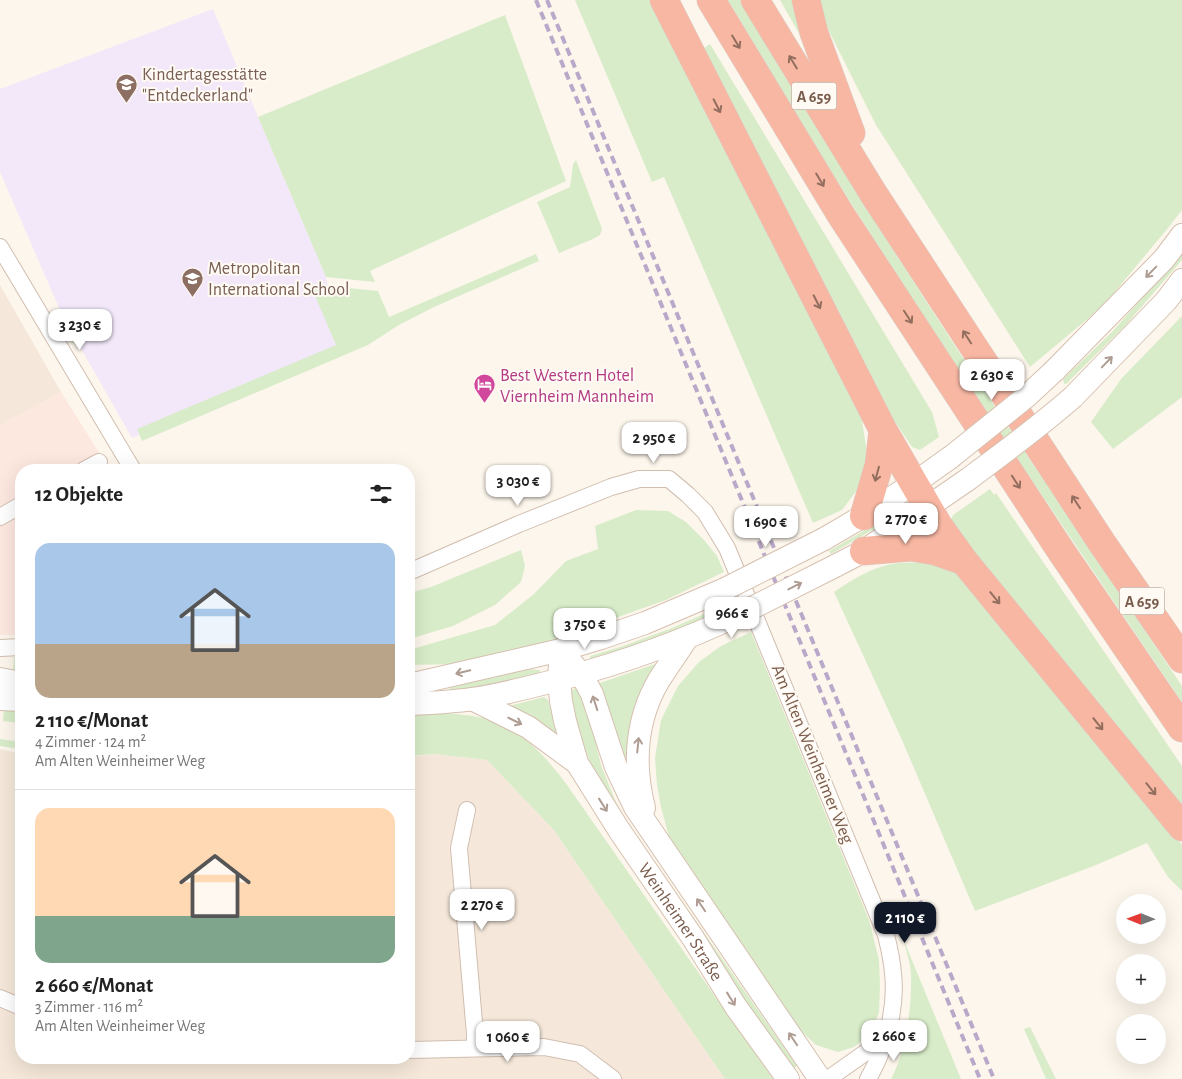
<!DOCTYPE html>
<html lang="de">
<meta charset="utf-8">
<style>
:root{--surface:#fff;--page:#f6f6f6;--text:#222;--muted:#767676;--line:#e0e0e0;--accent:#111827}
body{margin:0;font-family:"Alegreya Sans",sans-serif;background:var(--page);color:var(--text);height:100vh;display:flex;flex-direction:column;font-size:19px;white-space:nowrap}
*{box-sizing:border-box;margin:0}
p{font-size:16px;color:var(--muted)}
.icon{flex:none;width:28px;height:28px;fill:none;stroke:currentColor;stroke-width:2;stroke-linecap:round;stroke-linejoin:round}
.map{position:relative;flex:1;overflow:hidden}
.side{position:absolute;left:15px;top:464px;width:400px;height:600px;display:flex;flex-direction:column;background:var(--surface);border-radius:20px;box-shadow:0 5px 20px #0002}
.side>*{flex:none}
.needle{width:32px;rotate:271deg}
.fabs{position:absolute;left:1116px;top:894px;display:grid;gap:10px}
.fabs a{display:grid;place-items:center;width:50px;height:50px;border-radius:50%;background:var(--surface);box-shadow:0 5px 20px #0002;font-size:25px}
.price{position:absolute;translate:-50% -42px;padding:0 11px;border-radius:10px;background:#fff;color:#222;font-size:16px;line-height:32px;filter:drop-shadow(0 1px 2px #0008)}
.price::after{content:'';position:absolute;left:50%;top:30px;width:15px;height:11px;margin-left:-8px;background:inherit;clip-path:polygon(0 0,100% 0,50% 100%)}
.price.on{background:var(--accent);color:#fff}
ul{padding:0;list-style:none}
li{display:grid;align-content:center;gap:10px;height:265px;padding:0 20px}
li+li{border-top:1px solid var(--line)}
li span{display:grid;place-items:center;height:155px;border-radius:15px;color:#555}
li>.icon{margin-inline-start:auto}
span .icon{width:90px;height:90px;fill:#fffc;stroke-width:1}
li b{font-size:21px}
h2{display:flex;justify-content:space-between;align-items:center;height:60px;padding:0 20px;font-size:21px}
.map>svg:first-child{display:block}
.residential{fill:#f5e8da}
.commercial{fill:#fde8e0}
.education{fill:#f3e8fa}
.green{fill:#d8ecc9}
.lines{fill:none;stroke-linecap:round;stroke-linejoin:round}
.street-casing{stroke:#d1beb0;stroke-width:18}
.secondary-casing{stroke:#d6c0b0;stroke-width:24}
.highway-casing{stroke:#dad1cd;stroke-width:29}
.street{stroke:#fff;stroke-width:16}
.secondary{stroke:#fff;stroke-width:22}
.highway{stroke:#f7b7a3;stroke-width:28}
.rail{stroke:#b9a8c9;stroke-width:4;stroke-dasharray:8 5;stroke-linecap:butt}
.secondary-bridge-casing{stroke:#d6c0b0;stroke-width:24;stroke-linecap:butt}
.secondary-bridge{stroke:#fff;stroke-width:22}
.oneway{stroke:#936e5e}
.oneway2{stroke:#af9d94}
.labels{text-anchor:middle;stroke-width:4;stroke-linejoin:round;paint-order:stroke}
.shield{fill:#fffaf3;stroke:#a28b7f;stroke-width:1}
.shield-label{font-size:16px;font-weight:bold;fill:#7a5c4d}
.education-label{font-size:18px;fill:#785e54;stroke:#fffaf3;text-anchor:start}
.hotel-label{font-size:18px;fill:#b23c85;stroke:#fffaf3;text-anchor:start}
.street-label{font-size:18px;fill:#7a5c4d;stroke:#fffaf3}
</style>
<div class="map">
<svg width="1182" height="1079" viewBox="0 0 1182 1079">
<rect width="100%" height="100%" fill="#fdf6ec"/>
<path class="residential" d="M 0,285 L 61,392 L 0,426 Z
M 0,749 L 21,754 L 21,1058 L 409,1058 L 409,757 L 434,754 L 487,760 L 553,829 L 725,1079 L 0,1079 Z"/>
<path class="commercial" d="M 61,392 L 110,470 L 21,470 L 21,635 L 0,635 L 0,426 Z"/>
<path class="education" d="M 213,9 L 258,117 L 326,277 L 341,348 L 132,438 L 63,317 L 0,172 L 0,89 Z"/>
<path class="green" d="M 575,0 L 650,0 L 682,63 L 710,44 L 932,412 L 939,437 L 920,450 L 912,447 L 883,404 L 862,421 L 866,446 L 866,467 L 857,490 L 842,510 L 813,523 L 664,177 L 652,182 Z
M 728,0 L 740,0 C 877,235 1030,460 1182,686 L 1182,702 C 1025,471 868,241 728,0 Z
M 780,0 L 794,0 L 809,51 Z
M 819,0 L 1182,0 L 1182,210 L 1168,228 L 1103,306 L 1030,367 L 876,125 L 828,29 Z
M 505,15 L 566,181 L 370,271 L 375,282 L 326,277 L 258,117 Z
M 576,160 L 602,229 L 600,235 L 593,239 L 559,253 L 537,202 L 570,187 L 573,164 Z
M 1182,252 L 1182,260 L 1125,326 L 1070,380 L 1068,383 L 1064,384 L 1063,379 L 1112,332 Z
M 536,254 L 539,261 L 434,307 L 399,325 L 368,345 L 142,441 L 137,429 L 336,345 L 310,284 L 378,291 L 389,317 Z
M 1182,316 L 1182,397 L 1113,449 L 1091,422 L 1121,379 Z
M 990,489 L 994,495 L 996,493 L 1182,766 L 1182,814 L 954,529 L 951,520 L 953,515 Z
M 908,502 L 910,502 L 910,505 L 874,529 L 831,554 L 829,551 L 872,526 Z
M 636,510 L 668,511 L 686,522 L 704,540 L 717,556 L 724,572 L 666,600 L 542,644 L 458,664 L 409,665 L 409,650 L 495,625 L 534,594 L 566,561 L 598,549 L 595,526 Z
M 521,550 L 525,566 L 521,582 L 495,605 L 453,626 L 409,639 L 409,593 L 431,587 Z
M 924,557 L 955,571 L 1006,628 L 1182,845 L 1182,891 L 1168,877 L 1147,843 L 1096,865 L 975,911 L 902,740 L 834,592 C 866,571 884,560 923,563 Z
M 729,603 L 731,607 L 652,640 L 591,661 L 590,656 L 623,646 L 672,628 Z
M 751,632 L 869,920 L 879,960 L 880,985 L 879,1013 L 869,1035 L 854,1047 L 838,1052 L 816,1045 L 801,1031 L 669,837 L 661,807 L 657,785 L 655,758 L 661,720 L 678,686 L 699,662 L 721,646 Z
M 14,657 L 21,657 L 21,673 L 13,672 Z
M 661,662 L 629,769 L 623,770 L 597,684 Z
M 528,669 L 540,670 L 540,672 L 539,673 L 498,684 L 451,690 L 449,689 L 450,688 L 456,686 Z
M 578,687 L 589,715 L 601,765 L 615,800 L 628,824 L 797,1066 L 792,1070 L 643,856 L 596,777 L 578,731 L 569,697 L 572,690 Z
M 544,697 L 548,700 L 560,741 L 511,707 L 513,705 Z
M 4,707 L 21,709 L 21,723 L 3,721 Z
M 441,713 C 457,714 472,715 487,719 C 522,729 546,757 567,785 L 773,1079 L 725,1079 L 553,829 L 487,760 L 434,754 L 409,756 L 409,716 Z
M 0,739 L 21,742 L 21,749 L 0,746 Z
M 904,941 L 961,1079 L 891,1079 C 906,1052 912,1006 911,976 C 911,964 906,952 904,941 Z
M 1030,1027 L 1056,1079 L 1046,1079 L 1024,1029 Z"/>
<g class="lines">
<defs>
<path id="street" d="M 0,247 L 133,470
M 84,470 L 99,462
M 0,517 L 21,505
M 409,572 L 519,524 L 611,487 L 639,479 L 669,479 L 688,495 L 705,512 L 727,548 L 886,935 C 889,947 892,960 893,973 C 897,1009 886,1048 868,1079
M 0,648 L 21,647
M 467,810 L 459,848 L 475,1034 L 475,1048
M 0,998 L 21,1007
M 409,1050 L 544,1047 L 580,1054 L 613,1079
M 828,1079 L 869,1050 L 884,1035"/>
<g id="secondary">
<path d="M 1054,371 L 1164,259 L 1182,235"/>
<path d="M 1073,397 L 1166,301 L 1182,280"/>
<path d="M 824,539 C 868,514 910,487 951,457"/>
<path d="M 835,566 L 864,551 L 967,480"/>
<path d="M 561,650 L 581,674 L 592,694 L 616,767 L 635,807 L 820,1079"/>
<path id="s1" d="M 561,650 L 559,680 L 561,701 L 565,721 L 577,763 L 619,830 L 693,938 L 736,1007 L 788,1079"/>
<path d="M 0,679 L 21,683"/>
<path d="M 409,685 L 561,650 L 601,638 L 645,623 L 725,589"/>
<path d="M 0,699 L 21,700"/>
<path d="M 472,699 L 528,727 L 577,763"/>
<path d="M 409,704 C 430,703 452,702 473,699 C 504,694 535,686 565,678 C 624,662 681,642 736,616"/>
<path d="M 644,808 C 633,764 636,719 659,680 C 668,666 678,652 687,638"/>
</g>
<path id="highway" d="M 664,0 L 883,430 L 938,525 L 964,561 L 1182,827
M 711,0 L 841,215 L 1061,551 L 1182,728
M 755,0 L 873,193 L 1102,543 L 1182,659
M 806,0 L 814,33 L 851,133
M 864,516 L 879,465 L 883,430
M 864,551 L 911,547 L 935,551 L 964,561"/>
</defs>
<use href="#street" class="street-casing"/>
<use href="#secondary" class="secondary-casing"/>
<use href="#highway" class="highway-casing"/>
<use href="#street" class="street"/>
<use href="#secondary" class="secondary"/>
<use href="#highway" class="highway"/>
<path class="rail" d="M 536,0 L 980,1079
M 547,0 L 994,1079"/>
<defs>
<path id="secondary-bridge" d="M 951,457 L 1026,397 L 1054,371
M 967,480 C 1003,453 1039,427 1073,397
M 725,589 L 824,539
M 736,616 L 835,566"/>
</defs>
<use href="#secondary-bridge" class="secondary-bridge-casing"/>
<use href="#secondary-bridge" class="secondary-bridge"/>
</g>
<defs><path id="oneway-shaft" d="M-6 0H5M1.5-3L5.5 0L1.5 3" fill="none" stroke-width="1.6" stroke-linecap="round" stroke-linejoin="round" transform="scale(1.25)"/></defs>
<g class="oneway">
<use href="#oneway-shaft" transform="translate(736 42) rotate(59)"/>
<use href="#oneway-shaft" transform="translate(793 62) rotate(-121)"/>
<use href="#oneway-shaft" transform="translate(717 106) rotate(63)"/>
<use href="#oneway-shaft" transform="translate(820 180) rotate(59)"/>
<use href="#oneway-shaft" transform="translate(817 302) rotate(63)"/>
<use href="#oneway-shaft" transform="translate(908 317) rotate(57)"/>
<use href="#oneway-shaft" transform="translate(967 337) rotate(-123)"/>
<use href="#oneway-shaft" transform="translate(877 474) rotate(105)"/>
<use href="#oneway-shaft" transform="translate(1016 482) rotate(57)"/>
<use href="#oneway-shaft" transform="translate(1076 502) rotate(-123)"/>
<use href="#oneway-shaft" transform="translate(995 598) rotate(51)"/>
<use href="#oneway-shaft" transform="translate(1098 724) rotate(51)"/>
<use href="#oneway-shaft" transform="translate(1151 789) rotate(51)"/>
</g>
<g class="oneway2">
<use href="#oneway-shaft" transform="translate(1151 272) rotate(134)"/>
<use href="#oneway-shaft" transform="translate(1107 362) rotate(-46)"/>
<use href="#oneway-shaft" transform="translate(795 586) rotate(-27)"/>
<use href="#oneway-shaft" transform="translate(463 672) rotate(167)"/>
<use href="#oneway-shaft" transform="translate(595 703) rotate(-108)"/>
<use href="#oneway-shaft" transform="translate(515 721) rotate(26)"/>
<use href="#oneway-shaft" transform="translate(638 745) rotate(-84)"/>
<use href="#oneway-shaft" transform="translate(603 805) rotate(58)"/>
<use href="#oneway-shaft" transform="translate(701 905) rotate(-124)"/>
<use href="#oneway-shaft" transform="translate(731 999) rotate(58)"/>
<use href="#oneway-shaft" transform="translate(793 1039) rotate(-124)"/>
</g>
<defs>
<symbol id="school-pin" viewBox="-11 -11 22 30"><path d="M0 17L-7.5 6A9.5 9.5 0 1 1 7.5 6Z" fill="#8d6e63" stroke="#fffaf3"/><path d="M0-5L7-2L0 1L-7-2ZM-4 1L0 2.5L4 1V4Q0 6-4 4Z" fill="#fff"/></symbol>
<symbol id="hotel-pin" viewBox="-11 -11 22 30"><path d="M0 17L-7.5 6A9.5 9.5 0 1 1 7.5 6Z" fill="#d1479c" stroke="#fffaf3"/><path d="M-6-4.5h1.5V1H6V5H4.5V3h-9V5H-6ZM-4 0a1.8 1.8 0 1 1 3.6 0ZM.5 0V-2.5h3Q6-2.5 6 0Z" fill="#fff"/></symbol>
</defs>
<g fill-rule="evenodd">
<use href="#school-pin" x="114" y="72" width="25" height="34"/>
<use href="#school-pin" x="180" y="266" width="25" height="34"/>
<use href="#hotel-pin" x="472" y="372" width="25" height="34"/>
</g>
<g class="labels">
<g class="shield">
<rect x="791.5" y="82.5" width="45" height="27" rx="4"/>
<rect x="1119.5" y="587.5" width="45" height="27" rx="4"/>
</g>
<g class="shield-label">
<text x="814" y="102">A 659</text>
<text x="1142" y="607">A 659</text>
</g>
<g class="education-label">
<text x="142" y="80">Kindertagesstätte<tspan x="142" dy="21">"Entdeckerland"</tspan></text>
<text x="208" y="274">Metropolitan<tspan x="208" dy="21">International School</tspan></text>
</g>
<g class="hotel-label">
<text x="500" y="381">Best Western Hotel<tspan x="500" dy="21">Viernheim Mannheim</tspan></text>
</g>
<g class="street-label">
<text transform="translate(813 754) rotate(68)" y="6">Am Alten Weinheimer Weg</text>
<text dy="6" stroke="none"><textPath href="#s1" startOffset="305">Weinheimer Straße</textPath></text>
</g>
</g>
</svg>
<div class="fabs">
<a><svg class="needle" viewBox="-14 -14 28 28"><path d="M0-13l5 13h-10z" fill="#e53935"/><path d="M0 13l5-13h-10z" fill="#767676"/></svg></a>
<a>+</a>
<a>−</a>
</div>
<b class="price" style="left:80px;top:351px">3 230 €</b>
<b class="price" style="left:992px;top:401px">2 630 €</b>
<b class="price" style="left:654px;top:464px">2 950 €</b>
<b class="price" style="left:518px;top:507px">3 030 €</b>
<b class="price" style="left:906px;top:545px">2 770 €</b>
<b class="price" style="left:766px;top:548px">1 690 €</b>
<b class="price" style="left:732px;top:639px">966 €</b>
<b class="price" style="left:585px;top:650px">3 750 €</b>
<b class="price" style="left:482px;top:931px">2 270 €</b>
<b class="price on" style="left:905px;top:944px">2 110 €</b>
<b class="price" style="left:894px;top:1062px">2 660 €</b>
<b class="price" style="left:508px;top:1063px">1 060 €</b>
<section class="side">
<h2>12 Objekte<svg class="icon" aria-label="filters" viewBox="0 0 24 24"><path d="M4 7h16M4 17h16"/><circle cx="9" cy="7" r="2"/><circle cx="15" cy="17" r="2"/></svg></h2>
<ul>
<li><span style="background:linear-gradient(#a9c7e8 65%,#b9a48a 0)"><svg class="icon" aria-label="home" viewBox="0 0 24 24"><path d="M3 11l9-7 9 7M6 9v11h12V9"/></svg></span><div><b>2 110 €/Monat</b><p>4 Zimmer · 124 m²</p><p>Am Alten Weinheimer Weg</p></div></li>
<li><span style="background:linear-gradient(#ffd9b3 70%,#7fa58c 0)"><svg class="icon" aria-label="home" viewBox="0 0 24 24"><path d="M3 11l9-7 9 7M6 9v11h12V9"/></svg></span><div><b>2 660 €/Monat</b><p>3 Zimmer · 116 m²</p><p>Am Alten Weinheimer Weg</p></div></li>
</ul>
</section>
</div>
